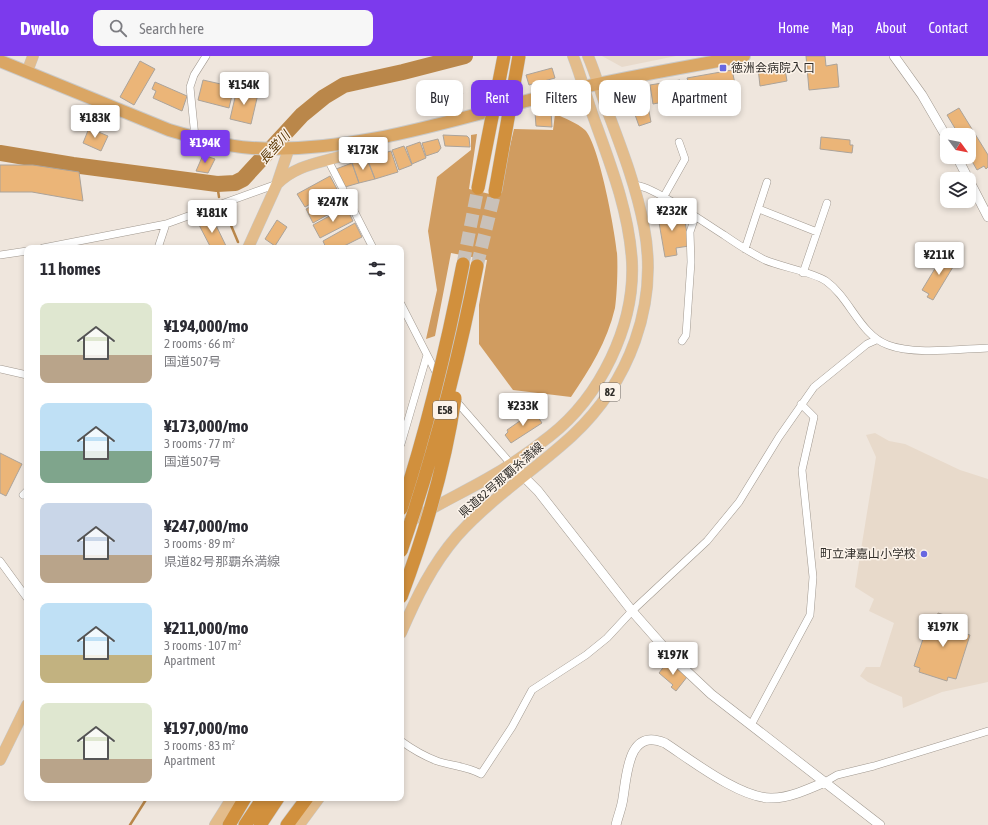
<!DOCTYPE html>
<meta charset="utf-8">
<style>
:root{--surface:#fff;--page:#f7f7f7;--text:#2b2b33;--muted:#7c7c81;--accent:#7c3aed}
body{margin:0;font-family:"Asap Condensed","Noto Sans JP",sans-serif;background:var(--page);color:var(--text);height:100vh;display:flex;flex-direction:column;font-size:15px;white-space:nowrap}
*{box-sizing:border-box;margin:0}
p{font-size:13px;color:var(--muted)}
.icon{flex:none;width:22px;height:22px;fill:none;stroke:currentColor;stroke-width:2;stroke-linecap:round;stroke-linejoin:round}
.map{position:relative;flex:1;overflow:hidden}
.panel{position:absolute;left:24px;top:189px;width:380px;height:556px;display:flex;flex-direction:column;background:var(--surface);border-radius:8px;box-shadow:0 2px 6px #0003}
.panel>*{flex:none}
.top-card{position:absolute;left:416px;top:24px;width:380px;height:36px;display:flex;gap:8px}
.needle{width:26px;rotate:122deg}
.buttons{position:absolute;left:940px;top:72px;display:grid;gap:8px}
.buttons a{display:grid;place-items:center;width:36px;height:36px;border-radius:8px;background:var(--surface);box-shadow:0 2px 6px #0003;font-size:20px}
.price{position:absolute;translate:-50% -34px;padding:0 9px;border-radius:4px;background:#fff;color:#222;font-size:13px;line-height:26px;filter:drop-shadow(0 1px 2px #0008)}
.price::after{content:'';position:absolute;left:50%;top:24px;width:12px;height:9px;margin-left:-6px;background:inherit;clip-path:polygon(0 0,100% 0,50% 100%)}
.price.selected{background:var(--accent);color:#fff}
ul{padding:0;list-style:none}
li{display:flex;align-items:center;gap:12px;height:100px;padding:0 16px}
li span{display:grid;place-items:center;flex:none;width:112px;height:80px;border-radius:8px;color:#555}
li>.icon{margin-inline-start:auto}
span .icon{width:48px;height:48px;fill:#fffc;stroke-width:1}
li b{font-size:17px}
h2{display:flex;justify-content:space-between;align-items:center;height:48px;padding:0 16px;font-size:17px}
.tag{padding:0 14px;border-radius:8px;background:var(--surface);box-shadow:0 2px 6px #0003;font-size:14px;line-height:36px}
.tag.selected{background:var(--accent);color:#fff}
header{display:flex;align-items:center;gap:24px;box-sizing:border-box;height:56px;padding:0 20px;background:var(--accent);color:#fff}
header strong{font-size:19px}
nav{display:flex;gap:22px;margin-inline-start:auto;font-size:14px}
.search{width:280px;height:36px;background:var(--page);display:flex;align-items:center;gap:10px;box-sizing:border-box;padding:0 14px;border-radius:8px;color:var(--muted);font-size:15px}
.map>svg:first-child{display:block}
.built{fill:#e8dacb}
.forest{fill:#d09c60}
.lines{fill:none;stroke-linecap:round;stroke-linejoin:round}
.stream{stroke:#ba874a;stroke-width:2.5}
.river{stroke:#ba874a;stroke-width:16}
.building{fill:#ebb578;stroke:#aba39a}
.motorway-tunnel{stroke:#c9c1b9;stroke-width:13;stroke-dasharray:13 6;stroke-linecap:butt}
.minor-casing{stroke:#a0988f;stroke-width:8}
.tertiary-casing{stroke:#a0988f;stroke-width:10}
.primary-casing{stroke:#c9c9c8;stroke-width:12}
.trunk-casing{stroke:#c9c9c8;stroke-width:14}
.motorway-casing{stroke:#c9c9c8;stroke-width:14}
.minor{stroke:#fff;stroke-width:7}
.tertiary{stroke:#fff;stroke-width:9}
.primary{stroke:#e3bc8b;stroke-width:11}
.trunk{stroke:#daa664;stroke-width:12}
.motorway{stroke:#d1903d;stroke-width:13}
.motorway-bridge-casing{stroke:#c9c9c8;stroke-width:14;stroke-linecap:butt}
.motorway-bridge{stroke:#d1903d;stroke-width:13}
.poi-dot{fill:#6867e1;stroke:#fcf3ea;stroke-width:1.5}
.labels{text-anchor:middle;stroke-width:3;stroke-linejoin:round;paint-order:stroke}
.shield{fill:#fcf3ea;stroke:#6e6964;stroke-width:1}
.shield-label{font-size:11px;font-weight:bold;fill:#312e2a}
.poi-label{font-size:12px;fill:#312e2a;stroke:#fcf3ea;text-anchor:start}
.street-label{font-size:12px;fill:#312e2a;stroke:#fcf3ea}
.water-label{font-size:13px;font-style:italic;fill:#5c3906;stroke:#fcf3ea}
</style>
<header>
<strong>Dwello</strong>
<div class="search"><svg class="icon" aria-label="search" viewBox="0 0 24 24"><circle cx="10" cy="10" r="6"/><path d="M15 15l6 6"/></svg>Search here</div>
<nav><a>Home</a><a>Map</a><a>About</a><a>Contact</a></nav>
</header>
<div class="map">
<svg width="988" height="769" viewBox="0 0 988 769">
<rect width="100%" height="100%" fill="#efe6dd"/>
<path class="built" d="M 602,0 L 676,0 L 622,11 Z
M 875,377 L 889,385 L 905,388 L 960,414 L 988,423 L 988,626 L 942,636 L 903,652 L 902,641 L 868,626 L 860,620 L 866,611 L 880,611 L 894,567 L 869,555 L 874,543 L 855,531 L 876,401 L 866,379 Z"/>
<path class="forest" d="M 555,58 C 565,62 577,67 585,74 C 599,88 615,175 617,197 C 618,210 617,239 615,252 C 607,286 590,313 571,341 L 513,334 L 479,288 L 479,249 L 487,204 L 451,197 L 435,280 L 426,283 L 437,234 L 428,175 L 437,121 L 471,94 L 471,79 L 477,78 L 469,133 L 498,140 L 514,73 L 553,74 Z"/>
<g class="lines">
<path class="stream" d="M 217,128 L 219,141
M 225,155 L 238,186
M 130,769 L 147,742"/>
<path class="river" d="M 0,97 L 73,109 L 217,128 L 235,127 L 243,123 L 302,59 L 324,41 L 344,29 L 403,16 L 465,0"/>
</g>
<path class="building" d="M 806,0 L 825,0 L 826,10 L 837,8 L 839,31 L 809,34 Z
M 140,5 L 155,13 L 134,49 L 120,41 Z
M 784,7 L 787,25 L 760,30 L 758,12 Z
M 552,12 L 555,22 L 529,29 L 526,19 Z
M 732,14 L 738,41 L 717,48 L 698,51 L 694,33 L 691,34 L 687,22 Z
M 203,24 L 234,31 L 229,52 L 198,44 Z
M 680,24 L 684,42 L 653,48 L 650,29 Z
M 155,26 L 187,40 L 182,55 L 153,42 L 156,35 L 152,33 Z
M 449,29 L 457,35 L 458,34 L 463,37 L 448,55 L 437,47 L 437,44 Z
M 237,33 L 258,38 L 251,68 L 230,63 Z
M 642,38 L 645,52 L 648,50 L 651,66 L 639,70 L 633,53 L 626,56 L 624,50 L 629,42 Z
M 433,48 L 441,55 L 423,59 Z
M 959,52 L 988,99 L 988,111 L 986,113 L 984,110 L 977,114 L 969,100 L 969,79 L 959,79 L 947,59 Z
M 551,55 L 552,71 L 536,70 L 535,56 Z
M 89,72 L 108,80 L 101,95 L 83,87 Z
M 443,79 L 467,80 L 469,82 L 470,91 L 445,90 Z
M 821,81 L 850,84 L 850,89 L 853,89 L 852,97 L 820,93 Z
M 438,83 L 441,92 L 438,96 L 426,100 L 422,87 Z
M 420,86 L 426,102 L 412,108 L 406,91 Z
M 404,90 L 412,109 L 399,114 L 392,94 Z
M 391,95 L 398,116 L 375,123 L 367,102 Z
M 203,99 L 215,103 L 208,117 L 196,115 Z
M 367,103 L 375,123 L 359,127 L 352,107 Z
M 352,107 L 359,127 L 345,131 L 336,113 Z
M 0,109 L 33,109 L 79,116 L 83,145 L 32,136 L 0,136 Z
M 330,120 L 337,133 L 305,151 L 297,138 Z
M 338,136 L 345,149 L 313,167 L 306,153 Z
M 346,151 L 353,165 L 320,182 L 313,169 Z
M 673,152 L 674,161 L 684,159 L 689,190 L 676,192 L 677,199 L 665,201 L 657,155 Z
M 212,161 L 227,192 L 211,192 L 198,167 Z
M 277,164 L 287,171 L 275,190 L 265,183 Z
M 355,167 L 362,181 L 340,192 L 326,192 L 323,185 Z
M 945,196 L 956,203 L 955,205 L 956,206 L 933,244 L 927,241 L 929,238 L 922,234 Z
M 534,355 L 542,367 L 511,387 L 505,379 L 508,376 L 507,374 Z
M 0,397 L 22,408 L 6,440 L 0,437 Z
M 938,557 L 967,566 L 963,577 L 970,579 L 956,623 L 948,621 L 947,625 L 919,616 L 920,612 L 914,610 L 929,565 L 935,567 Z
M 668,605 L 687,621 L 676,635 L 671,631 L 673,629 L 659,617 Z"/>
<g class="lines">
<path class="motorway-tunnel" d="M 463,208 L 478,132
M 477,210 L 495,136"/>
<defs>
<path id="minor" d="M 195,81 L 190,31 L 194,19 L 206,0
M 328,104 L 373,192
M 634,129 C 652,129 706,168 724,179 C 737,188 751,197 765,204 C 781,211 813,216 826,225 C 850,242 860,279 888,289 C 914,299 959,293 988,292
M 663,142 L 685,103 L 679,86
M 759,153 L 817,176
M 43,192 L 166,168 L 277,128
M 158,192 L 166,168
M 745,193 L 767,126
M 0,199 L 27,195
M 803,217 L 827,147
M 401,248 L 443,330 L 511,408
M 682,285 L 686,279 L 691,206 L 690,176 L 695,161
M 0,313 L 27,319
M 401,388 L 427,299
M 23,439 L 27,435
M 0,505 L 27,542
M 751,669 L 810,559 L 813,521 L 802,414 L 814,361 L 801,348
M 401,685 C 412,693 424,700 437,705 C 452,710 467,710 481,718 L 512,671 L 532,634 L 586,599 L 607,582 L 632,555 L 707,485 L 739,446 L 779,381 L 814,331 L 867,288 L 876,284
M 825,726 L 837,719 L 874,710 L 988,675"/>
<path id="tertiary" d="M 894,0 L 922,39 L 947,82
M 957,101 L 988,161
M 511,408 L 538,435 L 632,555 L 677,606 L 711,638 L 880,769
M 616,769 C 618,760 622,751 623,742 C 627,718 628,671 665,687 C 691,704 741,743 772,742 C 789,742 809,733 825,726"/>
<path id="primary" d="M 27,16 L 33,0
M 277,128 C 299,106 326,107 353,96 C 361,92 368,88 375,84
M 248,192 L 277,128 L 289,92
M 401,472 C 428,452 461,438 490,421 C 511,409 531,395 550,380 C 600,341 635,270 632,206 C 629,155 610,107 593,60 C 586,40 581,20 573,0
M 401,577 C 416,542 432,509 457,480 C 491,442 535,414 572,380 C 629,327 659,249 644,171 C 636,129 621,91 606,51 C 600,34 595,16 588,0
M 0,704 L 27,649
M 215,769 L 232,742
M 299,769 L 319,742"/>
<path id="trunk" d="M 0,5 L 169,74 C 196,82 224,90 252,92 C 356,98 457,62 557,37 C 619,22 682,12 744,0"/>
<path id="motorway" d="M 229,769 L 245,742
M 245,769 L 263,742
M 260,769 L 278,742
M 287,769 L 307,742"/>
</defs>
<use href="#minor" class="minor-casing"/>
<use href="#tertiary" class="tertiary-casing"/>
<use href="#primary" class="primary-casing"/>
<use href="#trunk" class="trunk-casing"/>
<use href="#motorway" class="motorway-casing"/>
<use href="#minor" class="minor"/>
<use href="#tertiary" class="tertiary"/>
<use href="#primary" class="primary"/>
<use href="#trunk" class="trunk"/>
<use href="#motorway" class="motorway"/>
<defs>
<path id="motorway-bridge" d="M 478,132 L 504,0
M 495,136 L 519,0
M 401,453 C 427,373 447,290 463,208
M 401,495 C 433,402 458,307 477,210
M 401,541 C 425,477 445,410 455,342"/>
</defs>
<use href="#motorway-bridge" class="motorway-bridge-casing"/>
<use href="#motorway-bridge" class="motorway-bridge"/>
</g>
<g class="poi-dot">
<rect x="719" y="8" width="8" height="8" rx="2"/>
<circle cx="924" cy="498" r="4"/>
</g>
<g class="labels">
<g class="shield">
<rect x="600" y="327" width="20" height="18" rx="3"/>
<rect x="433" y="345" width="24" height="18" rx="3"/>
</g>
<g class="shield-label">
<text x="610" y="340">82</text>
<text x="445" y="358">E58</text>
</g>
<g class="poi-label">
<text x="731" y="16">徳洲会病院入口</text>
<text x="916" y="502" text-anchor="end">町立津嘉山小学校</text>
</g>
<g class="street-label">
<text transform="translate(501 424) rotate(-41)" y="4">県道82号那覇糸満線</text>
</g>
<g class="water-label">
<text transform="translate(274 91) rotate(-48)" y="5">長堂川</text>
</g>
</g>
</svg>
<div class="buttons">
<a><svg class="needle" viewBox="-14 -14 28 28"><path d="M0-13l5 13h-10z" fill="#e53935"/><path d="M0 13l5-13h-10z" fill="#7c7c81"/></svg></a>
<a><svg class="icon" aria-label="layers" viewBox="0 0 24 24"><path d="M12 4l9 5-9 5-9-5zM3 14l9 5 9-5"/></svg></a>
</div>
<b class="price" style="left:244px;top:50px">¥154K</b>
<b class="price" style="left:95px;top:83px">¥183K</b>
<b class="price selected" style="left:205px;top:108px">¥194K</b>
<b class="price" style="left:363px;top:115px">¥173K</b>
<b class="price" style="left:333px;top:167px">¥247K</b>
<b class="price" style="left:672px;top:176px">¥232K</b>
<b class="price" style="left:212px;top:178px">¥181K</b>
<b class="price" style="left:939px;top:220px">¥211K</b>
<b class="price" style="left:523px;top:371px">¥233K</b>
<b class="price" style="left:943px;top:592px">¥197K</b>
<b class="price" style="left:673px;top:620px">¥197K</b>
<div class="top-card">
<a class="tag">Buy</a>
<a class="tag selected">Rent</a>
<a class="tag">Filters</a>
<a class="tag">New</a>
<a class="tag">Apartment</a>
</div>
<section class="panel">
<h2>11 homes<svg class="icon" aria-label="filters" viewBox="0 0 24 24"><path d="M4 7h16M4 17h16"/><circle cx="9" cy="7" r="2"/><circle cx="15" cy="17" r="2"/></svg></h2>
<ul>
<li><span style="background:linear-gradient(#dfe7d0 65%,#b9a48a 0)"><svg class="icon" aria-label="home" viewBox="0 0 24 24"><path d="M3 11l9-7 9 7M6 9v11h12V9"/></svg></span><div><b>¥194,000/mo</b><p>2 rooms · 66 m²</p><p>国道507号</p></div></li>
<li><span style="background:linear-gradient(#bfe0f5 60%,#7fa58c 0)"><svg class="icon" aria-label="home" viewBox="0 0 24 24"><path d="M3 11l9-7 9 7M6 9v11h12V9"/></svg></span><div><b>¥173,000/mo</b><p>3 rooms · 77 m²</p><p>国道507号</p></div></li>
<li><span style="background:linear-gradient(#c9d6e8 65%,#b9a48a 0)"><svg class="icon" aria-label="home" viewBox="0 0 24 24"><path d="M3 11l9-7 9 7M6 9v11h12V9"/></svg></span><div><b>¥247,000/mo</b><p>3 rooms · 89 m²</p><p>県道82号那覇糸満線</p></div></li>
<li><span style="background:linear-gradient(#bfe0f5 65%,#c2b280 0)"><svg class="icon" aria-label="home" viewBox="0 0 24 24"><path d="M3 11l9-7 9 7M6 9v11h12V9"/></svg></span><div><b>¥211,000/mo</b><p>3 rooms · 107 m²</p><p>Apartment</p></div></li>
<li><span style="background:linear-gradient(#dfe7d0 70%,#b9a48a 0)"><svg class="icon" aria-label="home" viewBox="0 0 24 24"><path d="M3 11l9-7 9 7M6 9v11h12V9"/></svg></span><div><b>¥197,000/mo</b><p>3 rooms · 83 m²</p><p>Apartment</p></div></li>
</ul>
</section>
</div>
